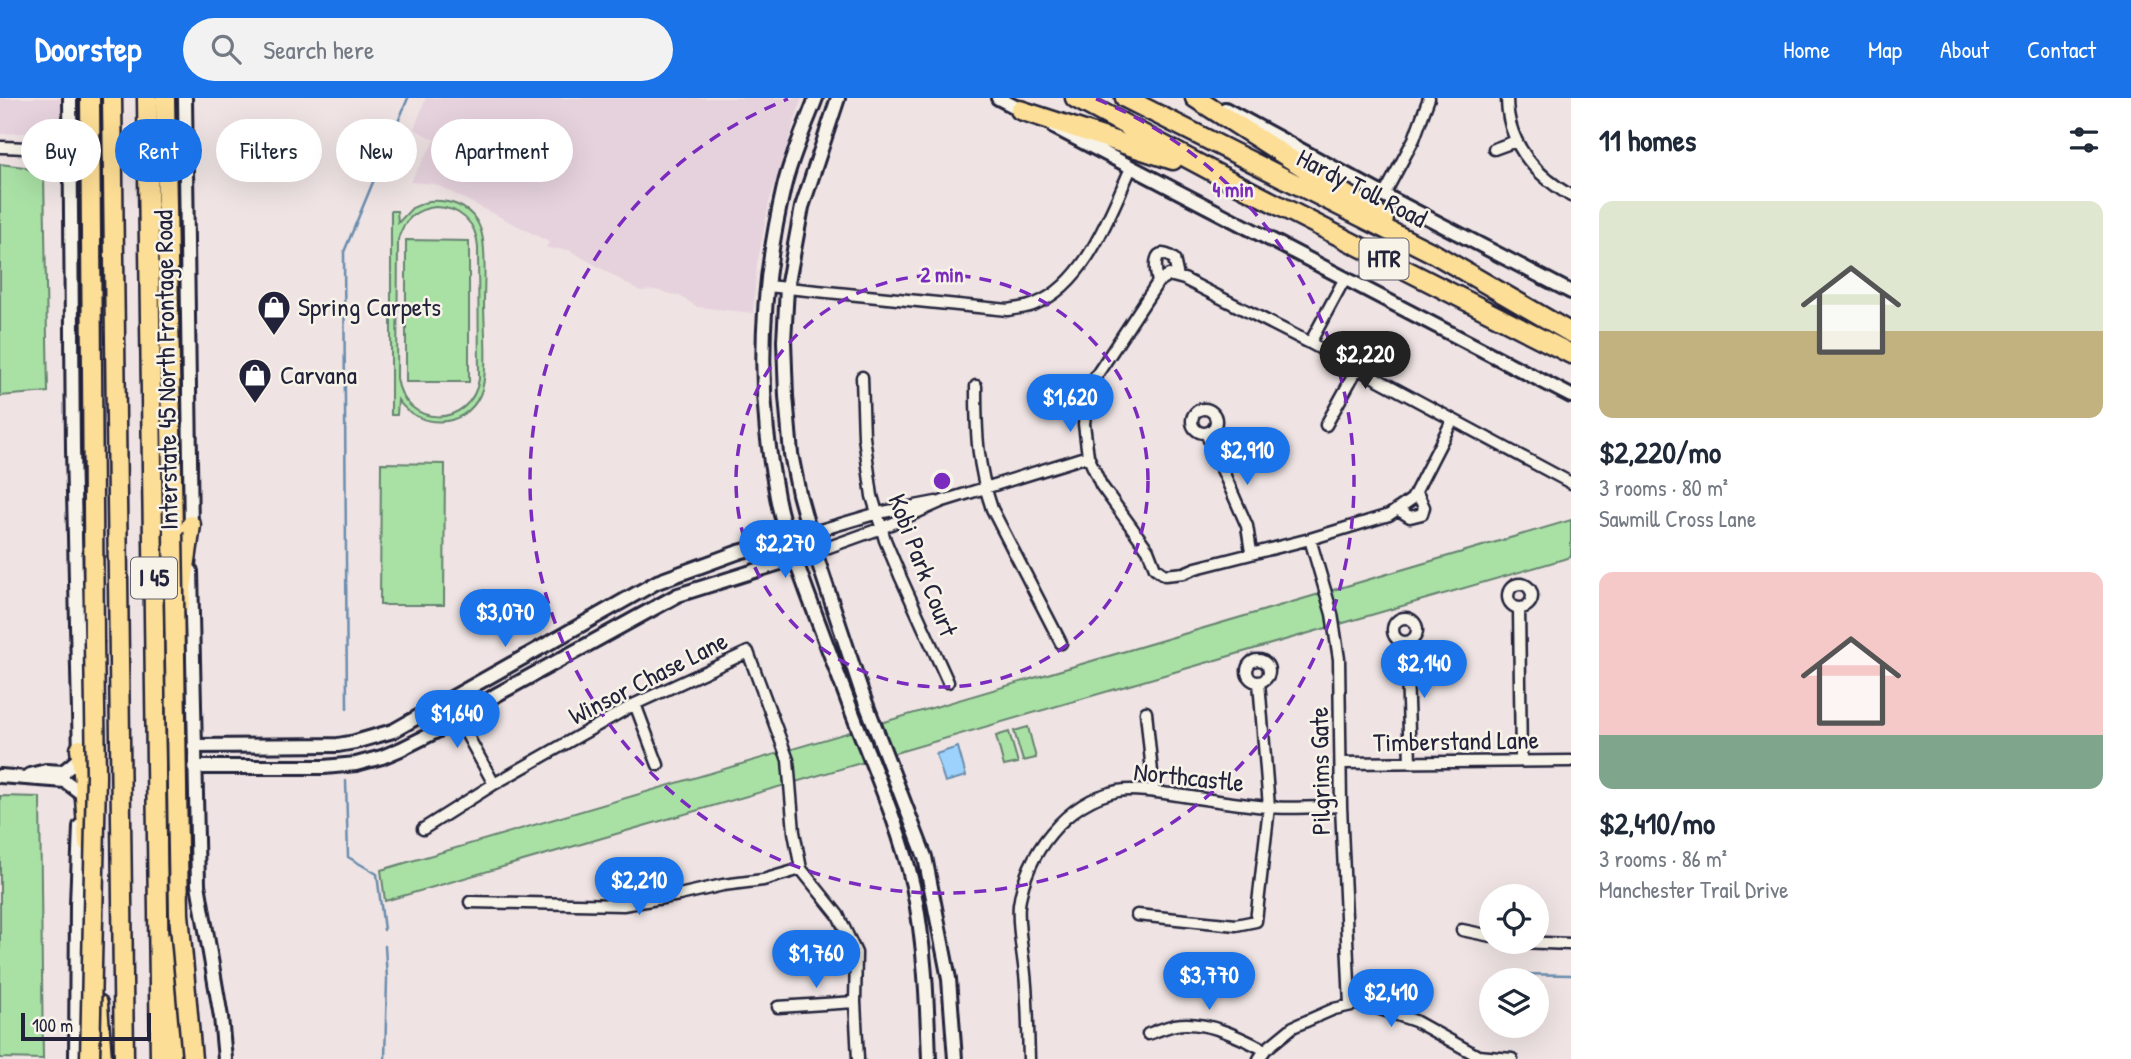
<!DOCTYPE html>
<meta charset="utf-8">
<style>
:root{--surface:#fff;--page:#f2f2f3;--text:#1f2937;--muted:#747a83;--accent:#1a73e8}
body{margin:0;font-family:"Patrick Hand",sans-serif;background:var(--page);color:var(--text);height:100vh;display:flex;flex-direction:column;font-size:26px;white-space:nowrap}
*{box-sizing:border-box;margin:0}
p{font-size:23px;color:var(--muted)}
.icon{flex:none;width:38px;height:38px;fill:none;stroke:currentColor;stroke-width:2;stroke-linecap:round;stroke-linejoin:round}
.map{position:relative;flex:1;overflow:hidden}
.details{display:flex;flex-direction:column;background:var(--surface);width:560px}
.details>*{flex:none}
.guide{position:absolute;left:21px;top:21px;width:665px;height:63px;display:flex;gap:14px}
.controls{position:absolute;left:1479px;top:786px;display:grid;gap:14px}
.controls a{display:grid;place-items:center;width:70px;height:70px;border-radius:50%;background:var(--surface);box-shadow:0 7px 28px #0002;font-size:35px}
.scale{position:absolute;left:21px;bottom:18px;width:130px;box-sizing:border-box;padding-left:7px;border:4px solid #22223b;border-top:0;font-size:19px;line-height:24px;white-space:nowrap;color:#22223b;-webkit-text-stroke:5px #f7f3e8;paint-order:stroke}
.price{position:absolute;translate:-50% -60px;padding:0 16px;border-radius:24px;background:var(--accent);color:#fff;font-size:23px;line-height:46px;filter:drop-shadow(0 2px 4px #0008)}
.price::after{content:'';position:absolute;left:50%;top:42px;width:21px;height:16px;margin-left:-10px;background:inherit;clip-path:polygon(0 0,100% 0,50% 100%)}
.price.on{background:#222;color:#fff}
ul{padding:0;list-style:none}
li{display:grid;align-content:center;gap:14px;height:371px;padding:0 28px}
li span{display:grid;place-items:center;height:217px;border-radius:14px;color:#555}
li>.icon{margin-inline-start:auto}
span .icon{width:126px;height:126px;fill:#fffc;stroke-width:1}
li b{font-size:30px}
h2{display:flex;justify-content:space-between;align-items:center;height:84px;padding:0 28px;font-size:30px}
.pill{padding:0 24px;border-radius:32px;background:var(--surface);box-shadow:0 7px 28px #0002;font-size:24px;line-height:63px}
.pill.on{background:var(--accent);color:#fff}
header{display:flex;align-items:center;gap:42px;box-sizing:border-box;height:98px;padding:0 35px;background:var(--accent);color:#fff}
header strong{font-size:33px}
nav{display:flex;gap:38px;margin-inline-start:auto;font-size:24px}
.search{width:490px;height:63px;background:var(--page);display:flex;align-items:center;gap:18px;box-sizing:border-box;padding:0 24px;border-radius:38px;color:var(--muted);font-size:26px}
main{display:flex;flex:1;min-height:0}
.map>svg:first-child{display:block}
.built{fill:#e6d2dd}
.green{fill:#a9e1a5;stroke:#668270;stroke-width:2;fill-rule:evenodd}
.water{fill:#9cd2fb;stroke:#6b8cae;stroke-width:2}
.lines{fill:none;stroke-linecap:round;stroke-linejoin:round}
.stream{stroke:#6b8cae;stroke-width:2.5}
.street-casing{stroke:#22223b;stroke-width:15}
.secondary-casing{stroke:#22223b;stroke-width:18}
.highway-casing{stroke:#22223b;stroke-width:23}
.street{stroke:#f7f3e8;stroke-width:10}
.secondary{stroke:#f7f3e8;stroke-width:12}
.highway{stroke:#fdde96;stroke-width:18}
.highway-bridge-casing{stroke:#22223b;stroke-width:23;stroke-linecap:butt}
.highway-bridge{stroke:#fdde96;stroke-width:18}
.ring{fill:none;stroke:#7b2cbf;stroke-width:3.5;stroke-dasharray:12 9}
.labels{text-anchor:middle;stroke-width:5;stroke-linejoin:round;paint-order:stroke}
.shield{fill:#f7f3e8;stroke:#62616f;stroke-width:2}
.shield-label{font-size:24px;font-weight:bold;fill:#22223b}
.street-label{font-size:26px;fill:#22223b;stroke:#f7f3e8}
.poi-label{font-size:26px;fill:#22223b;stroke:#f7f3e8;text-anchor:start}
.centre{fill:#7b2cbf;stroke:#f7f3e8;stroke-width:3.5}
.ring-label{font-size:21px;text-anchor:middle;font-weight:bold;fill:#7b2cbf;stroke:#f7f3e8;stroke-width:5;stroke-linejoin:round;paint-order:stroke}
</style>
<header>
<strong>Doorstep</strong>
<div class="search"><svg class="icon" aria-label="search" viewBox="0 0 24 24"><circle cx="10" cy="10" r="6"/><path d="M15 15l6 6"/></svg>Search here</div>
<nav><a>Home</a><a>Map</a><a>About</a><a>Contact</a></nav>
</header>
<main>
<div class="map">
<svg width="1571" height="961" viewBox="0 0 1571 961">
<rect width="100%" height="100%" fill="#efe4e3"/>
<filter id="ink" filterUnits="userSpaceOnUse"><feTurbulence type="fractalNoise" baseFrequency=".0143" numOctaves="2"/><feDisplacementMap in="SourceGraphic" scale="14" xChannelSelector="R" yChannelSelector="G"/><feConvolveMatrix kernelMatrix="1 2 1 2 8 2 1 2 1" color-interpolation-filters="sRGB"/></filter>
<g filter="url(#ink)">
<path class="built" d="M 0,0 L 63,0 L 64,33 L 0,36 Z
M 426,0 L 802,0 L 769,105 L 757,167 L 753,215 L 697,209 L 680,198 L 655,192 L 640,193 L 569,152 L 546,150 L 549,144 L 435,86 L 410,84 L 435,42 L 414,31 Z"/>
<path class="green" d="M 0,66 L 24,69 L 44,78 L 48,294 L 0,298 Z
M 429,103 C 447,102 465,106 476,122 C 480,128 482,135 483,142 C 486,163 484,185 484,207 C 484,229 489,278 480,297 C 464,332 418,331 398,302 L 397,317 L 391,317 L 391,113 L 397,113 L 398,125 L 412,110 ZM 435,109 C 460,109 477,125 478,150 L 479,281 C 471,331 404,331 397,280 L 398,142 C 403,123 415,111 435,109 Z
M 406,142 L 469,143 L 469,284 L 406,284 Z
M 381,365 L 445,366 L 444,507 L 380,507 Z
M 1571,422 L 1571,459 L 385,803 L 381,772 Z
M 1028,629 L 1036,660 L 1023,663 L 1014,633 Z
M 1009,634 L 1018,665 L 1004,668 L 996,638 Z
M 0,698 L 40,699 L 43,961 L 0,960 Z"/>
<path class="water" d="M 958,649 L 966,678 L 945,684 L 936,656 Z"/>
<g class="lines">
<path class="stream" d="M 347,610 L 344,154 L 408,0
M 346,683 L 348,759 L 377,776 L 384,832
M 385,848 L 387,881 L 385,961
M 1518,876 L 1571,877"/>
<defs>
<path id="street" d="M 1507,0 C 1507,45 1534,76 1571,98
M 0,49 C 36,50 46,50 70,78
M 30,50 L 59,38 L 70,29
M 1494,51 L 1516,43
M 1384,97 L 1414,41 L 1429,0
M 1158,184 C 1155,171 1152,145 1174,161 L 1178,179
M 767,188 L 1008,212 C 1017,210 1027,210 1035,206 C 1086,186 1110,116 1131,70
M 1310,245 L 1345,180
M 862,279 L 864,339 L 872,398 L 885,442 L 901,480 L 948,584
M 976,288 C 976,334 977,367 992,411 L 1061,545
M1192 323a12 12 0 1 1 24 0a12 12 0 1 1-24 0Z
M 1452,323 L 1412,401 L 1389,417 L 1310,441 L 1196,470 L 1184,475 L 1165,477 L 1155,470 L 1148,452 L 1101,387 L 1088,358 L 1084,326 L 1087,298 L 1096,278 L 1158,184 L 1169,177 L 1184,181 L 1310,245 L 1571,385
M 1326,327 L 1357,271
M 1206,335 L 1247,428 L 1251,454
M 1397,411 L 1410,419 L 1422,416 L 1424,409 L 1416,393
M 810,435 L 878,415 L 936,404
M 1310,441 L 1332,516 L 1339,561 L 1341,708 L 1350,907
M 815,454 L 882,430 L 943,403 L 1088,358
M1508 498a12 12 0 1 1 24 0a12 12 0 1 1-24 0Z
M 1519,510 L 1521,663
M1393 532a12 12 0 1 1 24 0a12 12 0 1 1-24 0Z
M 1406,544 L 1410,664
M1247 573a11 11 0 1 1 22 0a11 11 0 1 1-22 0Z
M 448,602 L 494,686
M 635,606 L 658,667
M 1146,614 L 1154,694
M 1341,665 L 1571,663
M 423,731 L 494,686 L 635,606 L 748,554 L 788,662 L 794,734 L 801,771 L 838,817 L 856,855 L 855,904 L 858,961
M 470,804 L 623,807 L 679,797 L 723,787 L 763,782 L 801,771
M 1137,817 L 1236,827 L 1256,823 L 1269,709 L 1259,584
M 1462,832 L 1491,838
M 1519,844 L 1571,846
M 778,909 L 855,904
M 1148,936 C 1157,933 1166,929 1175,927 C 1206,922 1238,938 1265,952
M 1029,961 C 1028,933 1028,904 1025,876 C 1023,855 1017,827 1019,807 C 1026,756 1065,704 1118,693 C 1134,690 1155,694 1171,696 C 1203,701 1235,706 1267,709 C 1291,711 1317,709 1341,708
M 1259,961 L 1265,952 L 1293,929 L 1334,911 L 1356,906 L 1374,909 L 1415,923 L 1478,958 L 1512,961"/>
<path id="secondary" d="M 70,0 L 73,351 L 80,658
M 185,0 L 191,434
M 816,0 C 805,29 791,59 784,89 C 760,191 756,296 777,399 C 783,431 796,463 807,494 C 820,529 833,564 846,598 C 869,661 898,722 913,788 C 925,845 927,903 929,961
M 838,0 L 802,109 L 787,190 L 784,243 L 786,298 L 791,356 L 799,396 L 815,454 L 862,595 L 925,759 L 949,881 L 955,961
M 998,0 L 1025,14
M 1225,11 L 1384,97 L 1571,194
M 1054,29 L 1571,298
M 191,473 L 198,786 L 221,919 L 225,961
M 194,648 L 338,647 L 355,644 L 393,633 L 657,484 L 739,454 L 810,435
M 194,669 L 324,669 L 356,666 L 382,659 L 401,651 L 459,622 L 496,597 L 678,497 L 815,454
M 30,677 L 46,673 L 63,674 L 80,660
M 0,678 L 65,683 L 81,695
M 76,961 L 77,806 L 80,728"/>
<path id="highway" d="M 90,0 L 94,543
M 112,0 L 124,961
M 147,0 L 160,961
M 165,0 L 173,434
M 1075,0 L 1221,78 L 1571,256
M 1125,0 L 1433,155 L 1571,235
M 1195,0 L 1384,121
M 1020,12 L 1173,62
M 180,506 L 191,427
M 80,651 L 84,684 L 88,745
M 98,906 L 102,961
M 174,961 L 175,842"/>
</defs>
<use href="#street" class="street-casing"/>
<use href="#secondary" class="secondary-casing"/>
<use href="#highway" class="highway-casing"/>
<use href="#street" class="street"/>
<use href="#secondary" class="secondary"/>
<use href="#highway" class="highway"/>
<defs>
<path id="highway-bridge" d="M 173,434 L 179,816 L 192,961
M 90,961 L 96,678 L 94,543"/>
</defs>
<use href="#highway-bridge" class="highway-bridge-casing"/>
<use href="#highway-bridge" class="highway-bridge"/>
</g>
</g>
<g class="ring">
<circle cx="942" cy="383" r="206"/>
<path d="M1096 1A412 412 0 1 1 788 1"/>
</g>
<defs>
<symbol id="shop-pin" viewBox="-11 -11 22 30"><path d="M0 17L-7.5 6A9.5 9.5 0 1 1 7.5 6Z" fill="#22223b" stroke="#f7f3e8"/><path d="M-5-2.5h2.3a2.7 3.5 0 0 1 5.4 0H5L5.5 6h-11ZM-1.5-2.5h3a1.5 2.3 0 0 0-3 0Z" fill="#fff"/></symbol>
</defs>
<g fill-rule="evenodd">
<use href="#shop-pin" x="255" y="190" width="38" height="52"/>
<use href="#shop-pin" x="236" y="258" width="38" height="52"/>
</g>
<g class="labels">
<g class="shield">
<rect x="1359.5" y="140.5" width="49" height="41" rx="5"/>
<rect x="131" y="459.5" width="46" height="41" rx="5"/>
</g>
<g class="shield-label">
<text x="1384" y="169">HTR</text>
<text x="154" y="488">I 45</text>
</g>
<g class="street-label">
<text transform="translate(1362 90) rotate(27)" y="9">Hardy Toll Road</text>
<text transform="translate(166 272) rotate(-91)" y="9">Interstate 45 North Frontage Road</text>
<text transform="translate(923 467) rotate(69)" y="9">Kobi Park Court</text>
<text transform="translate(648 580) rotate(-27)" y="9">Winsor Chase Lane</text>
<text transform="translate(1456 643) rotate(-1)" y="9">Timberstand Lane</text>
<text transform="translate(1320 673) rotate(-91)" y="9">Pilgrims Gate</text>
<text transform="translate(1189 679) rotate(6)" y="9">Northcastle</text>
</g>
<g class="poi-label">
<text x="298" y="218">Spring Carpets</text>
<text x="280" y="286">Carvana</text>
</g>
</g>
<circle cx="942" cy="383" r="10" class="centre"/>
<g class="ring-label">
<text x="1233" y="99">4 min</text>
<text x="942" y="184">2 min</text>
</g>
</svg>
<div class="controls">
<a><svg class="icon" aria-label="locate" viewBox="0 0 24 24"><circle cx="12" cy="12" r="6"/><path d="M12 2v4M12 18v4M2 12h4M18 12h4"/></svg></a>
<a><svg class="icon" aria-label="layers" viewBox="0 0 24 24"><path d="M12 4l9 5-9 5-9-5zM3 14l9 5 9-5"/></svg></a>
</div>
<div class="scale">100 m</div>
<b class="price on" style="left:1365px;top:293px">$2,220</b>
<b class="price" style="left:1070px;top:336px">$1,620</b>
<b class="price" style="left:1247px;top:389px">$2,910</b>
<b class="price" style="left:785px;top:482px">$2,270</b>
<b class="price" style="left:505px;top:551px">$3,070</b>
<b class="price" style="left:1424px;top:602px">$2,140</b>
<b class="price" style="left:457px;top:652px">$1,640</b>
<b class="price" style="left:639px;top:819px">$2,210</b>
<b class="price" style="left:816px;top:892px">$1,760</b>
<b class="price" style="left:1209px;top:914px">$3,770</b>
<b class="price" style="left:1391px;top:931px">$2,410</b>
<div class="guide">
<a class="pill">Buy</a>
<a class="pill on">Rent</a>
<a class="pill">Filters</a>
<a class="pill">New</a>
<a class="pill">Apartment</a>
</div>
</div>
<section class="details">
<h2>11 homes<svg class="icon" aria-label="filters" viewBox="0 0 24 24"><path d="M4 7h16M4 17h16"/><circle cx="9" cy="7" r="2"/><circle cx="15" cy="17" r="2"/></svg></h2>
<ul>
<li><span style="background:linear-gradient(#dfe7d0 60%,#c2b280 0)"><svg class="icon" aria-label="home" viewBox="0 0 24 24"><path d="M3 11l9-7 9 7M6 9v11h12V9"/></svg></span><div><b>$2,220/mo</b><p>3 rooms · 80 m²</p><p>Sawmill Cross Lane</p></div></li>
<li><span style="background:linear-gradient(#f6c9c9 75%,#7fa58c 0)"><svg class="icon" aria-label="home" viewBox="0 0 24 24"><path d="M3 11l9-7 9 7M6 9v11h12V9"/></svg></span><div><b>$2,410/mo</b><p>3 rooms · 86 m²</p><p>Manchester Trail Drive</p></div></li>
</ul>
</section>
</main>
